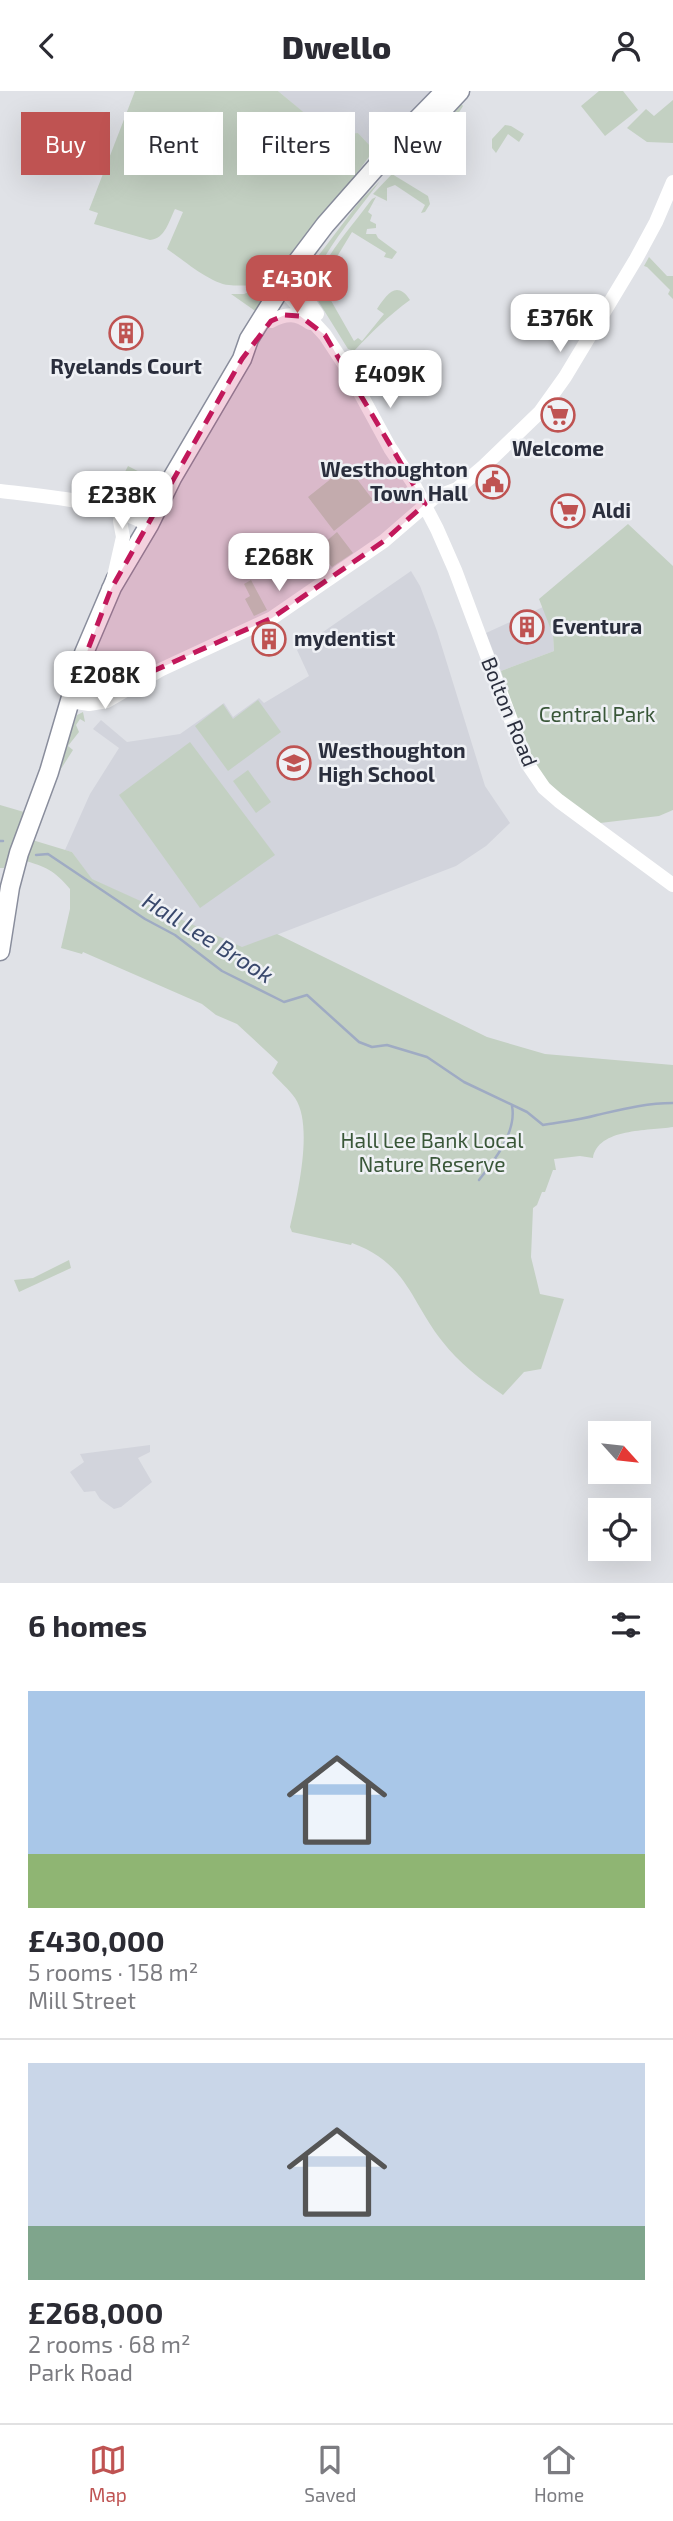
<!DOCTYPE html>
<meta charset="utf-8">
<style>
:root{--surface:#fff;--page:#f2f2f3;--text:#2b2b33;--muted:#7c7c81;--line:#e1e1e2;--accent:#bf5352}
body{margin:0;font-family:"Exo 2",sans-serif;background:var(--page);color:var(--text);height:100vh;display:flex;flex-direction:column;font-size:26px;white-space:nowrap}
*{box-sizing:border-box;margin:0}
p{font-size:23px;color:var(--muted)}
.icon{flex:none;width:38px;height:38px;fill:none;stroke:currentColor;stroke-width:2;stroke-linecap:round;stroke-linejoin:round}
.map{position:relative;height:1492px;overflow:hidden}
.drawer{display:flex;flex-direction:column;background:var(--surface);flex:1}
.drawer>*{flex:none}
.hud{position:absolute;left:21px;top:21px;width:632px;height:63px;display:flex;gap:14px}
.needle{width:46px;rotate:117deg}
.buttons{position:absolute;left:588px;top:1330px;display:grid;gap:14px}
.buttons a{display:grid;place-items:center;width:63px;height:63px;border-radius:0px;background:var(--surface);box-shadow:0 7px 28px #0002;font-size:35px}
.price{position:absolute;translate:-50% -60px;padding:0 16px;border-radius:14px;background:#fff;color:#222;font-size:23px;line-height:46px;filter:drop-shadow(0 2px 4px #0008)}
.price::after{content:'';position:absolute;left:50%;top:42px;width:21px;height:16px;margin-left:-10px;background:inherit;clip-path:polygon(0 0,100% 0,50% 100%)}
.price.active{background:var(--accent);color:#fff}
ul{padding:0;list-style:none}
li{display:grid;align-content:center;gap:14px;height:371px;padding:0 28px}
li+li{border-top:2px solid var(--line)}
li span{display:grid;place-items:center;height:217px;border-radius:0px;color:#555}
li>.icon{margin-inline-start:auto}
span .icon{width:126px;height:126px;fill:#fffc;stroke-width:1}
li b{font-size:30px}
h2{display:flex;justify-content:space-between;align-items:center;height:84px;padding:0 28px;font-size:30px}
.pill{padding:0 24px;border-radius:0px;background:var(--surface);box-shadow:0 7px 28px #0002;font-size:24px;line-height:63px}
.pill.active{background:var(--accent);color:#fff}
header{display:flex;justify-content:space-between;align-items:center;height:91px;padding:0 28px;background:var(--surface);font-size:32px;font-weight:800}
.menu{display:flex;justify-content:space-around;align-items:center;height:98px;border-top:2px solid var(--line);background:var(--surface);font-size:19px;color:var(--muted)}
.menu a{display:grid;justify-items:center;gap:4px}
.menu .active{color:var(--accent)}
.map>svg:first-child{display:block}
.built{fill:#d2d4dc}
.green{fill:#c3d0c2}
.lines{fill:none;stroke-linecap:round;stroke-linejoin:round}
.stream{stroke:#9fabc3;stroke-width:2.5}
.highway-casing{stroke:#898d9c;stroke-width:21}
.secondary{stroke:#fff;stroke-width:14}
.highway{stroke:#fff;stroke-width:18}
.marked{fill:#c2185b;fill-opacity:0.2;stroke:#c2185b;stroke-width:5;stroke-dasharray:14 9;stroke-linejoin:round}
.labels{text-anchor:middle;stroke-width:5;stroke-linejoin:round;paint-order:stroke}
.poi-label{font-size:21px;font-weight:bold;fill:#2a2e3d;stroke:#eff1f5;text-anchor:start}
.street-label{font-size:21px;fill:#2a2e3d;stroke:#eff1f5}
.park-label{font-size:21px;fill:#3a5739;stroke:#eff1f5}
.water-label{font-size:23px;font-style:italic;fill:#39486c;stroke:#eff1f5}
</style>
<header><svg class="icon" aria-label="back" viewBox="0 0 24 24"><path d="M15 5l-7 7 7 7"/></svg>Dwello<svg class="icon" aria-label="person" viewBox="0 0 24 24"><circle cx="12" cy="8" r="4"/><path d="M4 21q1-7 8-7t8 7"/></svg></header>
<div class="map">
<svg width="673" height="1492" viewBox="0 0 673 1492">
<rect width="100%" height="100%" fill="#e0e2e7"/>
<path class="built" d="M 278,0 L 435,0 L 374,59 L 358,42 L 337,50 Z
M 411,480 L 420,495 L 437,540 L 485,695 L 510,732 L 486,755 L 456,775 L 242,857 L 91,788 L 72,761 L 65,759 L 90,703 L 119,657 L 93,638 L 101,629 L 127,651 L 180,643 L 224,612 L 233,626 L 259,607 L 264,612 L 309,585 L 297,559 Z
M 543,516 L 553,544 L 554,560 L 501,580 L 486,542 Z
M 150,1354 L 150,1361 L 138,1367 L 152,1391 L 121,1416 L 114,1418 L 100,1408 L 95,1400 L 84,1401 L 70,1381 L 84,1371 L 80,1363 Z"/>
<path class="green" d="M 135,0 L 278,0 L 337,49 L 341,44 L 358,42 L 374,59 L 273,195 C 258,192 244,196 229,194 C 211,193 182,168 167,158 L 183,121 L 175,118 C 169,130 165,148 150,149 L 94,133 L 98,122 L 89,119 Z
M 599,0 L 623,0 L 638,19 L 605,45 L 581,15 Z
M 673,9 L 673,52 L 647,51 L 627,37 L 646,18 L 654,25 Z
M 459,10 L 463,15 L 451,34 L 446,31 L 426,61 L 431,65 L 429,69 L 445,80 L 448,77 L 453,81 L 443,83 L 421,69 L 416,63 Z
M 505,34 L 511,35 L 524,43 L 519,51 L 508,43 L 496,62 L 492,57 L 492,48 Z
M 392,83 L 428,105 L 430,113 L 425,121 L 421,122 L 425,114 L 395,94 L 387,97 L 387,110 L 373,103 Z
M 380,90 C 360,117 314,171 309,202 L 304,188 L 306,181 L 360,110 Z
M 376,106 L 368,121 L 372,124 L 370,130 L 376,133 L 376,137 L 367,138 L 366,143 L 376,143 L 378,147 L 397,161 L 392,168 L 384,166 L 386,162 L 352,141 L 321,192 L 354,250 L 358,247 L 362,250 L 384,223 L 377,218 C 386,205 396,188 410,209 C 389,224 370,243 354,260 L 348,258 L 312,200 C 321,169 353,134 372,108 Z
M 649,166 L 667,185 L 673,185 L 673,208 L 668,203 L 670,199 L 647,176 L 644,175 Z
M 262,196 L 265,198 L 262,203 L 267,206 L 258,222 L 231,203 L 244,203 Z
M 128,375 L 159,391 L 154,401 L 125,411 L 112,406 Z
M 347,375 L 373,409 L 334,440 L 308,406 Z
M 628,433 L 673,475 L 673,719 L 659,725 L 600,732 C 583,719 562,707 548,691 C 523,661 513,617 501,580 L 554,560 L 553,544 L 539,508 Z
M 337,441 L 353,462 L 332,476 L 316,459 Z
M 251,489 L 267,519 L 254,525 L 245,508 L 250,505 L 244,493 Z
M 258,609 L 281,641 L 228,680 L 195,635 L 223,613 L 233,628 Z
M 83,621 L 85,631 L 80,628 L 76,634 L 79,641 L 68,655 L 73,659 L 59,681 L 56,680 L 77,624 Z
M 190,651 L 275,764 L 200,817 L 119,704 Z
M 248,679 L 271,711 L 256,722 L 233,690 Z
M 0,714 L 24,721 L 4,777 L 0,777 Z
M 29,748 L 72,761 L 92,788 L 242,856 L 277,843 L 487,946 L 545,963 L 673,974 L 673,1036 C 648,1040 598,1037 593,1067 L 580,1065 L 554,1068 L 556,1079 L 553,1079 L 545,1101 L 542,1101 L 537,1114 L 533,1117 L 531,1166 L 540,1203 L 564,1208 L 541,1278 L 524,1281 L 503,1304 C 480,1288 459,1272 442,1250 C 410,1209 407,1172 352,1152 L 351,1154 L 292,1141 L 290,1136 C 297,1105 314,1035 295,1007 C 289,998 279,990 272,982 L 278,971 L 237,933 L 216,924 L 202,913 L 83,861 L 82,863 L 61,857 L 70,818 L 70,798 C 54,779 46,776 23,769 Z
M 69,1169 L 71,1177 L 19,1201 L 14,1189 L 33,1187 Z"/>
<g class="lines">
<path class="stream" d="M 0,750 L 3,750
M 36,764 L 48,763 L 145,828 L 175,844 L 222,880 L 284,911 L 307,904 L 359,951 L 372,956 L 387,954 L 427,966 L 464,991 L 527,1021 L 543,1034 C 561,1031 580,1029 597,1024 C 623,1018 646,1012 673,1012
M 479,1089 C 495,1069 517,1040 512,1015"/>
<defs>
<path id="highway" d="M 393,72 L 460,0
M 111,498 L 149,434 L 172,387 L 242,268 L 249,248 L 297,171 L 325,134 L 376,76 L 399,47 L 445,0
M 0,860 L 10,796 L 19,762 L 49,681 L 84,562 L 116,487"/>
</defs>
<use href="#highway" class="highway-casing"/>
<path class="secondary" d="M 285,192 L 296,192 L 317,223
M 282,197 L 325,244 L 346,276 L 390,357 L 412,390 L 437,438 L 455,479 L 527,672 L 544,697 L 559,710 L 673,794
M 271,230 C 286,222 297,222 310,232
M 0,400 C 50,406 104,409 149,434
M 113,415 L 142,412 L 158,405
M 113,490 L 123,446 L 120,430
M 74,595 L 97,603 L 113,598
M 70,610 L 89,613 L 107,610 L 160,579 L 272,527 L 384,450 L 435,406 L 457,398 L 484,375 L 540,321 L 565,286 L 636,168 L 656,131 L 673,91"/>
<use href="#highway" class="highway"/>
</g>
<path class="marked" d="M 285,224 L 300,225 L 325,244 L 425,413 L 384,450 L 272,527 L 104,602 L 74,595 L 111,498 L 242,268 L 271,230 Z"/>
<defs>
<symbol id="building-ring" viewBox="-11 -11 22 22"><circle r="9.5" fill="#eff1f5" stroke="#bf5352" stroke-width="1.5"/><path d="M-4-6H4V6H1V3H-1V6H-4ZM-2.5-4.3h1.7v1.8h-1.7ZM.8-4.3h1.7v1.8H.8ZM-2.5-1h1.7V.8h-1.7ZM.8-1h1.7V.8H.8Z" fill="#bf5352"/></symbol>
<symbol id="supermarket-ring" viewBox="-11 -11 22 22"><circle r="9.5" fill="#eff1f5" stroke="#bf5352" stroke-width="1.5"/><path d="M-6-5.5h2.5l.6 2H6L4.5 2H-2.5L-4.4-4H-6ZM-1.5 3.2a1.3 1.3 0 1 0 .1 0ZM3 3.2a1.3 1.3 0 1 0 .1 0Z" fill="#bf5352"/></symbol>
<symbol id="civic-ring" viewBox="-11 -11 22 22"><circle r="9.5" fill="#eff1f5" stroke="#bf5352" stroke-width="1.5"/><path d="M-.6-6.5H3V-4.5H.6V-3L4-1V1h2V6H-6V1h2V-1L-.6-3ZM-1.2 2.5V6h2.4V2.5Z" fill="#bf5352"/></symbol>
<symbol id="school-ring" viewBox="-11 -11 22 22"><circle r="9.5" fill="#eff1f5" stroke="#bf5352" stroke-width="1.5"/><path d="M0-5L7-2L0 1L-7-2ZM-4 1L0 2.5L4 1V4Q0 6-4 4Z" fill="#bf5352"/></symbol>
</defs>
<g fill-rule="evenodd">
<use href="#building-ring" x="107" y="223" width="38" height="38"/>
<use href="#supermarket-ring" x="539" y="305" width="38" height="38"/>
<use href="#civic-ring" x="474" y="372" width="38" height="38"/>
<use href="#supermarket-ring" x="549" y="401" width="38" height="38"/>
<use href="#building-ring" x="508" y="517" width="38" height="38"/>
<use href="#building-ring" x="250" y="529" width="38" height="38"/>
<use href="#school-ring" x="275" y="653" width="38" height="38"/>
</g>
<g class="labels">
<g class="poi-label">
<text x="126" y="283" text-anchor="middle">Ryelands Court</text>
<text x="558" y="365" text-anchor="middle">Welcome</text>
<text x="468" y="386" text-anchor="end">Westhoughton<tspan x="468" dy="24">Town Hall</tspan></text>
<text x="592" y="427">Aldi</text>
<text x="552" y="543">Eventura</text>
<text x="294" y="555">mydentist</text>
<text x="318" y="667">Westhoughton<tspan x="318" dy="24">High School</tspan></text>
</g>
<g class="street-label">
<text transform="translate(509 621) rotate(68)" y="7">Bolton Road</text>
</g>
<g class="park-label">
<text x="597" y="631">Central Park</text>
<text x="432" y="1057">Hall Lee Bank Local<tspan x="432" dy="24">Nature Reserve</tspan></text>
</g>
<g class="water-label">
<text transform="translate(208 847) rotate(32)" y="8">Hall Lee Brook</text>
</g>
</g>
</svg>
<div class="buttons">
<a><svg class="needle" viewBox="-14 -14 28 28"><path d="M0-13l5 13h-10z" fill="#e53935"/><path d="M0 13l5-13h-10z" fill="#7c7c81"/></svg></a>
<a><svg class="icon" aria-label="locate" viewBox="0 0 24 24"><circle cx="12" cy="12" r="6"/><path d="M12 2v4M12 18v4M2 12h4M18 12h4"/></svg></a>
</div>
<b class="price active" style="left:297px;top:224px">£430K</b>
<b class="price" style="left:560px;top:263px">£376K</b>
<b class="price" style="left:390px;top:319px">£409K</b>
<b class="price" style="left:122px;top:440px">£238K</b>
<b class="price" style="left:279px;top:502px">£268K</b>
<b class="price" style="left:105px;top:620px">£208K</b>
<div class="hud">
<a class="pill active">Buy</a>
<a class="pill">Rent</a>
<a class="pill">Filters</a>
<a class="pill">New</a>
</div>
</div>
<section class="drawer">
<h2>6 homes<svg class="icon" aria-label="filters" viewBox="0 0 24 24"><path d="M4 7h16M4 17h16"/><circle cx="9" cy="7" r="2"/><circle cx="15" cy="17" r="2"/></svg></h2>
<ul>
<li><span style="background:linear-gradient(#a9c7e8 75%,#8fb573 0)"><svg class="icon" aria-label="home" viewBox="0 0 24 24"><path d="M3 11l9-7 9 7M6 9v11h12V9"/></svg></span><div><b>£430,000</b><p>5 rooms · 158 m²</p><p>Mill Street</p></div></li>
<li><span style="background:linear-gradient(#c9d6e8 75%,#7fa58c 0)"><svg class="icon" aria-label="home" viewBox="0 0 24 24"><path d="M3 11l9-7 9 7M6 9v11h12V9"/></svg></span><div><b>£268,000</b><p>2 rooms · 68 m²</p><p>Park Road</p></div></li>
</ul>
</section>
<nav class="menu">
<a class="active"><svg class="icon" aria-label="map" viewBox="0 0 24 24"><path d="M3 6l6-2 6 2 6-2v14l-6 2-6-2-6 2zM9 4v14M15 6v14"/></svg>Map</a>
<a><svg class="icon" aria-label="saved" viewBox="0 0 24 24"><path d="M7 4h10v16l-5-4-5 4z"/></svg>Saved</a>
<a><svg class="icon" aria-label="home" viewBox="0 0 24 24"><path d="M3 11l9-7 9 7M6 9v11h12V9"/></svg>Home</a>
</nav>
